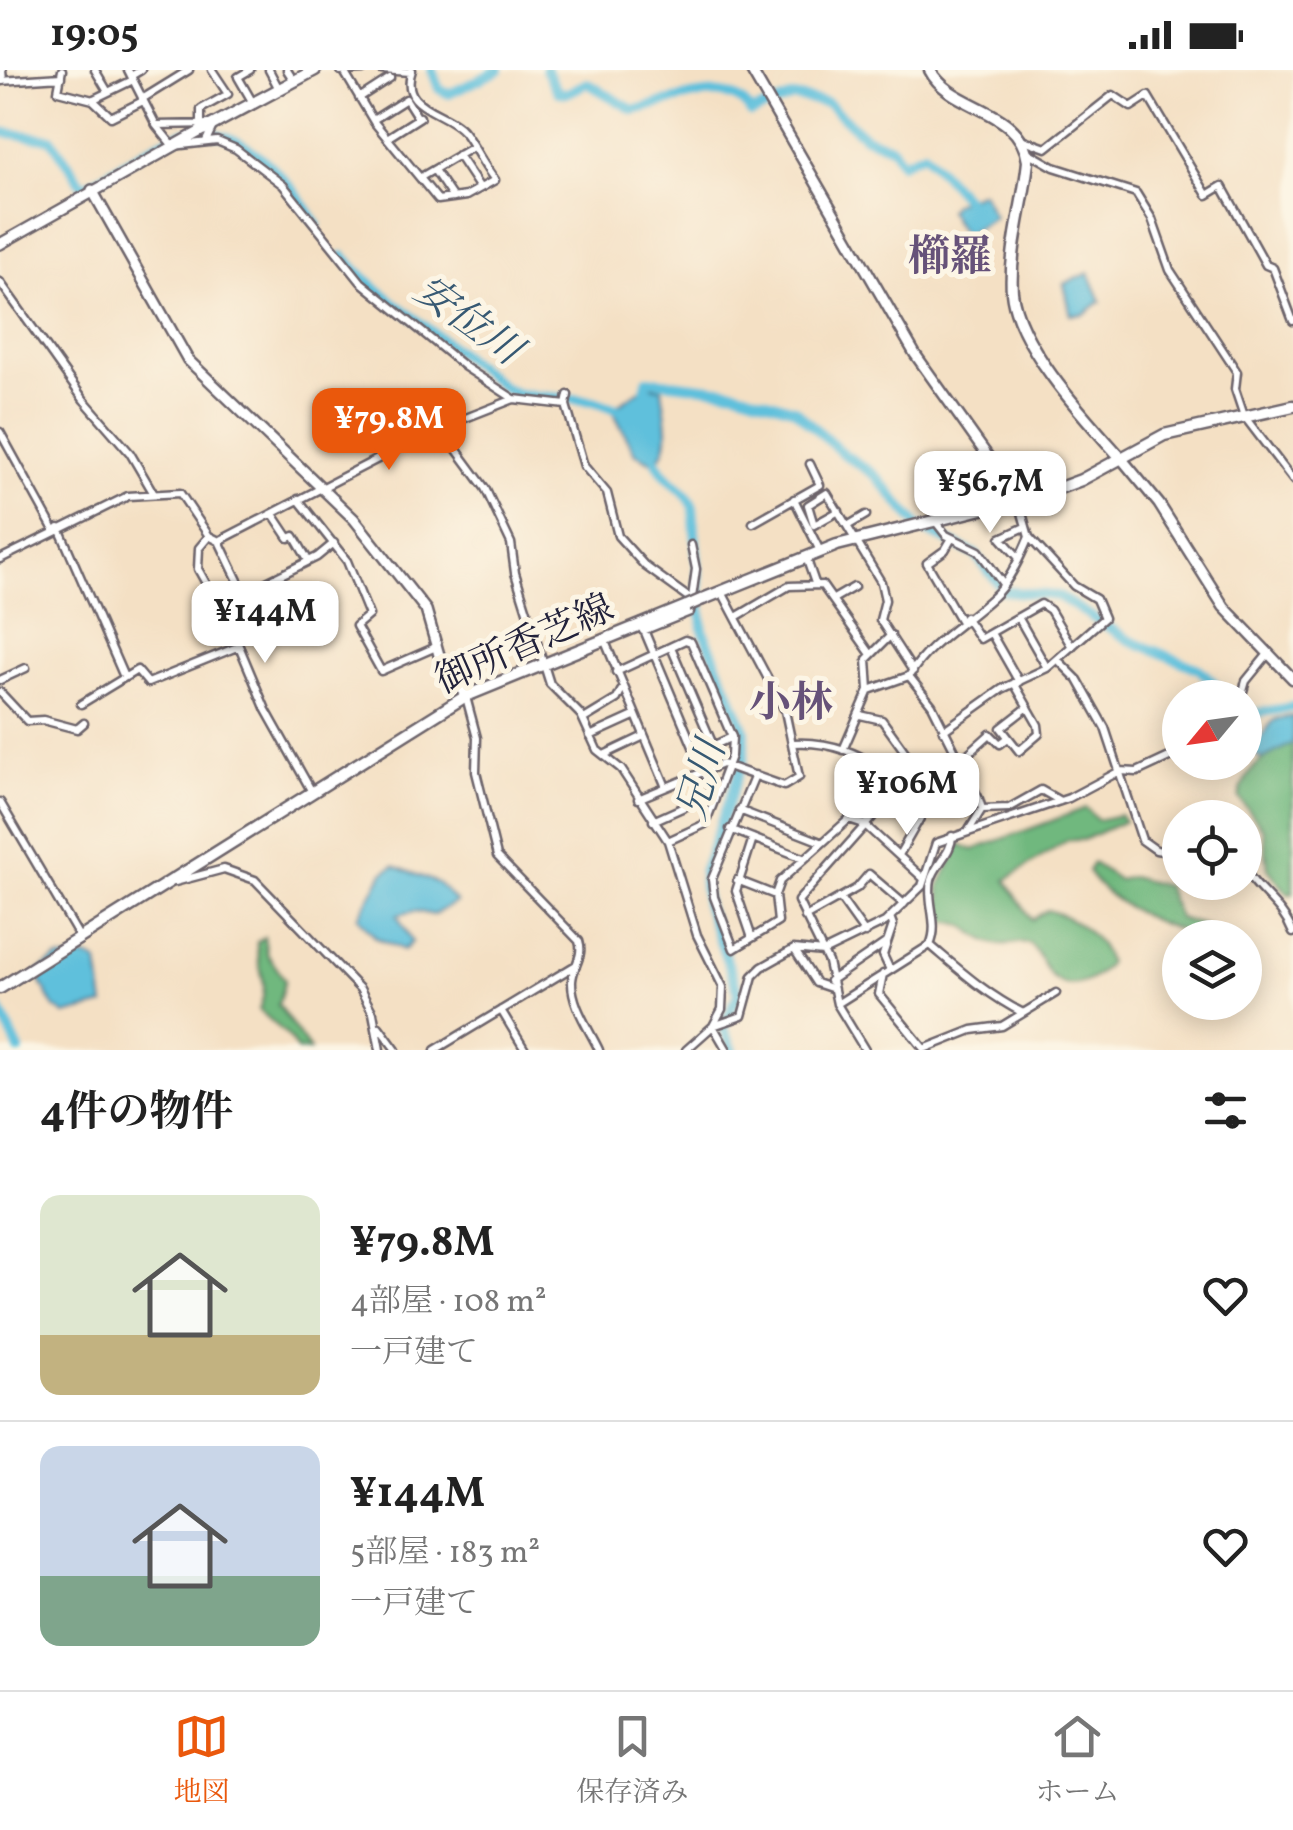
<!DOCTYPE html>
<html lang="ja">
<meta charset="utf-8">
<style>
:root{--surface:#fff;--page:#f6f6f6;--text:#222;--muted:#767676;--line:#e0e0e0;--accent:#ea580c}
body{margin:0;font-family:Vollkorn,"Noto Serif JP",serif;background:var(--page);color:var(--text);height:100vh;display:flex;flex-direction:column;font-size:38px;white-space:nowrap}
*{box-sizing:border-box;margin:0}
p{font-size:32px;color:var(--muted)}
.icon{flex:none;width:55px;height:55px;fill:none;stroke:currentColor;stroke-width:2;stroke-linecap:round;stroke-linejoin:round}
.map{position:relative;height:980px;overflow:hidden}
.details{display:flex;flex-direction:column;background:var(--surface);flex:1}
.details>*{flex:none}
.needle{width:65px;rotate:241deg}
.controls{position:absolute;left:1162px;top:610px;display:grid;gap:20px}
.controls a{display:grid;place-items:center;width:100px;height:100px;border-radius:50%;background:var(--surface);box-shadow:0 5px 25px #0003;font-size:50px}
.price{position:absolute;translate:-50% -85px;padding:0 22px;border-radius:20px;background:#fff;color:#222;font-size:32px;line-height:65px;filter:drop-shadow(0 2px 5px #0008)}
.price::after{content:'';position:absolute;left:50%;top:60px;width:30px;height:22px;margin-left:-15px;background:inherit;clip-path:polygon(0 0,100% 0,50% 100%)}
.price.active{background:var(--accent);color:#fff}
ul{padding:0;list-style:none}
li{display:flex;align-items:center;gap:30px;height:250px;padding:0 40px}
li+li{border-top:2px solid var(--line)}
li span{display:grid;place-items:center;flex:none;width:280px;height:200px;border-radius:20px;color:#555}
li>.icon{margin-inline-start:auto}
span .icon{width:120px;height:120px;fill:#fffc;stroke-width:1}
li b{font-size:42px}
h2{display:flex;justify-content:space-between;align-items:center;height:120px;padding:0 40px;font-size:42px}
.status{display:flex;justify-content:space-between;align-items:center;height:70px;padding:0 50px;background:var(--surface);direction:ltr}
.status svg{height:28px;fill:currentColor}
.tab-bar{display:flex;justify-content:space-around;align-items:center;height:140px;border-top:2px solid var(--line);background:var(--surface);font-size:28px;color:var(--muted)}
.tab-bar a{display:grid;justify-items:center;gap:5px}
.tab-bar .active{color:var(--accent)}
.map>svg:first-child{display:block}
.forest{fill:#6fb87e;stroke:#486d5c;stroke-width:2.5}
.water{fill:#5ec0dc;stroke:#40718c;stroke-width:2.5}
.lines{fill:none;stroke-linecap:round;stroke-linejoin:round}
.river{stroke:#5ec0dc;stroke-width:10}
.street-casing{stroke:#6c646b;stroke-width:11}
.secondary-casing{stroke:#6c646b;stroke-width:14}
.primary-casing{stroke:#6c646b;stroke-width:15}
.street{stroke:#fff;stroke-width:6}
.secondary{stroke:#fff;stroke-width:9}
.primary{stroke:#fff;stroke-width:10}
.primary-bridge-casing{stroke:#6c646b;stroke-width:15;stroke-linecap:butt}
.primary-bridge{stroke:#fff;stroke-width:10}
.labels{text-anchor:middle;stroke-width:10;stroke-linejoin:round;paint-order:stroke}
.street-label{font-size:38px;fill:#22223b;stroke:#fcf5e5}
.water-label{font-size:40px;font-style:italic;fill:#375973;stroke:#fcf5e5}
.quarter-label{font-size:42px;font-weight:bold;fill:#665279;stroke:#fcf5e5}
</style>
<div class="status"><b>19:05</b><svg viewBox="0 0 49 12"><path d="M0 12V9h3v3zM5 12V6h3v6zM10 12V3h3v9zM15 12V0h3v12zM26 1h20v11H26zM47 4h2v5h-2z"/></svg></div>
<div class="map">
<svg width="1293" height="980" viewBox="0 0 1293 980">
<rect width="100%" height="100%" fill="#fcf5e5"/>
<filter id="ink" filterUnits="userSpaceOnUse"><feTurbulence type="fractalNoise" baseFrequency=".01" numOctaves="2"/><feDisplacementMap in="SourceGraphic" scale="20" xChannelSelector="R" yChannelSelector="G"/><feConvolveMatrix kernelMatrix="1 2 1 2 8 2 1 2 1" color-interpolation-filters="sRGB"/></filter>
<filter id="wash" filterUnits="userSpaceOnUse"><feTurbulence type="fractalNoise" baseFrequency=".0048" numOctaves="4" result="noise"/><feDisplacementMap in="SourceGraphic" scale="40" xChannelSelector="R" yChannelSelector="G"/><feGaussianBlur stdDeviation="2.25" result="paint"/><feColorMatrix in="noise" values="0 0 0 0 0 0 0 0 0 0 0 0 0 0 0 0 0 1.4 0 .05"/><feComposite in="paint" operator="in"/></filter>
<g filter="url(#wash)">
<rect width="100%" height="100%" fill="#f4e0c4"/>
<path class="forest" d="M 1293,673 L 1293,824 L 1288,824 L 1268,799 L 1263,759 L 1239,728 C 1244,699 1266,683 1293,673 Z
M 1086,738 L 1097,750 L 1120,745 L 1125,751 L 1083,770 L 1068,770 L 1006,810 L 1032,850 L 1047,840 C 1073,847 1101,865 1108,893 C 1095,913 1063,926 1047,900 C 1040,889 1039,883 1029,873 C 1017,871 1007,876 996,874 C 975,870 969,850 944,852 L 939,816 L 960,774 L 973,780 Z
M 1093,793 L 1119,810 L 1131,807 L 1166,816 L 1179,848 L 1209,857 L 1220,867 C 1182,868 1106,835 1088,801 Z
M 264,867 L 267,884 L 285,910 L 278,935 L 310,980 L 297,980 L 287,965 L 259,940 C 272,909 255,901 257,872 Z"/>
<path class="water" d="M 982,122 L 994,147 L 967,163 L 961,161 L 948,140 L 954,133 Z
M 1089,203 L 1101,231 L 1084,244 L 1071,245 L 1064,214 Z
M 647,316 L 662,318 C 664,341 676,378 654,393 L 635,383 L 614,343 L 619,334 Z
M 1293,646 L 1293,673 L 1262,689 L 1250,681 L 1274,650 Z
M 394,796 L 438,813 L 456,832 L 433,845 L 415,841 L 397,845 L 412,872 L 404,880 L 376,868 L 358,847 L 384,802 Z
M 88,887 L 98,893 L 104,935 L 65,945 L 54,937 L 36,903 L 57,889 Z"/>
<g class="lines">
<path class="river" d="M 432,0 L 439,19 L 449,24 L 499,0
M 546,0 L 558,22 L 567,23 L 587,13 L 633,40 C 665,36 730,3 751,43 L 793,27 L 827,33 L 865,67 L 893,78 L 901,93 L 924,83 L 973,137
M 0,62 L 51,69 L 84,117 C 108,104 165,65 188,62 C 245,55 290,112 317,154
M 343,186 L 374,217 L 506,319 L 518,324 L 594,331 L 625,342
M 644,327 L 647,310 L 736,321 L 794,339 L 842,383 L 875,405 L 920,458 L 975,484 L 1004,521 L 1058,526 L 1129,570 L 1199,599 L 1231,628
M 652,381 C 665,416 684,413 693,437 L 703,560 L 745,660 L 744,688 L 703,803 L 706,835 L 739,923 L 723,956 L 733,980
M 1245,640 L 1256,643 L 1293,637
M 0,940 L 19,980"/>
</g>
</g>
<g filter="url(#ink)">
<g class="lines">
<defs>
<path id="street" d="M 2,0 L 3,11
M 62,0 L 58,21 L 93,30 L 111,47 L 143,31
M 95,0 L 108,22
M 128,0 L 156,55 L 214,54 L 206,71
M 250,0 L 238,7 L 253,33
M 269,0 L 279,19
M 287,0 L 294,11
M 343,0 L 374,52 L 438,130 L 466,126 L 495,110 C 483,95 475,77 464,62 C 447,40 398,40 412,0
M 381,0 L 411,2
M 341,1 L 363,0
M 131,6 L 141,0
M 0,11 L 61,7
M 359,28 L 390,8
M 94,29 L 133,10
M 142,29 L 189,0
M 373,50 L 406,29 L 418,48
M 201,51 L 201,39 L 228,24 L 212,0
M 156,55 L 173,76 L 217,71 L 236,79 L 283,115 L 361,212 L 465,297 L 514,329 L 566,335
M 387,68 L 420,47
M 1021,69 L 1046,78 L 1113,25 L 1131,37 L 1148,26 L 1207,125 L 1222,116 L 1266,195 L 1273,198 L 1293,251
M 1026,81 L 1054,97 L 1136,123 L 1152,149 L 1170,200 L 1237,302 L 1235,319 L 1244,346 L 1293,410
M 458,85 L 480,118
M 434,100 L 453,128
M 421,107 L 471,78
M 0,212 L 84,330 L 130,383 L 154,424
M 568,325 L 566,335 L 584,396 L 607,423 L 618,466 L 645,496 L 692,530
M 440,357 L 485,418 L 511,473 L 515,503 L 550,614 L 581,645 L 597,680 L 621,699 L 668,771 L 697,865 L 723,917 L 722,939 L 713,956 L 727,980
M 0,362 L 54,460
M 298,429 L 347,491 L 369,545 L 356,556 L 381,601 L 436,577
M 794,429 L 820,481
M 839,441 L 814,455 L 808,435 L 827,423 L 881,512 L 885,530 L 880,550 L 913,601
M 273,444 L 289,468 L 294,466 L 308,490
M 935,451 L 946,465 L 979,481 L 1003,514
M 753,453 L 820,415 L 810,394
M 849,455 L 866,445
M 59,458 L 124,607
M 209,466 L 199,478 L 198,499 L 234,564 L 266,640 L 312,722
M 952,468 L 945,480 L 927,493 L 960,550
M 219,471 L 244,523
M 806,487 L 815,513
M 1019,488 L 1001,468 L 1025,457
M 0,489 L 128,426 L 180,423 L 209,466 L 219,471 L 430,362 L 514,329
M 835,528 L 854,517
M 220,535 L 317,487 L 334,473
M 736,547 L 789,516 L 822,515 L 870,583
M 965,547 L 980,569 L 1041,534 L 1050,540 L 1072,577
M 1018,547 L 1047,598
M 641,553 L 715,729 L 705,754 L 668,771
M 643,561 L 690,542 L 696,499 L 691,475
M 991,563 L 1019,612
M 604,569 L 666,717
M 671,577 L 713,675
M 1058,590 L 1078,610 L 1105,658 L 1142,770 L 1156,780 L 1180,784
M 616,602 L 685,570 L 691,572 L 732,667 L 695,684
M 909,606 L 932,635 L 979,729 L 982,739 L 969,760
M 0,610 L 26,598
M 1014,613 L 1038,655 L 1039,664 L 1019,681 L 1001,658 L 1028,637
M 869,620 L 909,606 C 929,573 965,553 993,527 C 1009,513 1021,486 1029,467
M 0,622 L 27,651 L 43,650 L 77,659 L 84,653
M 466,627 L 477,668 L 476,702 L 497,786 L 579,871 C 584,887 573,895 572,911 C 571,934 589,959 599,980
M 1241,628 L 1246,611 L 1268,584
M 81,634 L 137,600 L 148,613 L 237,577
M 860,645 L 882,650 L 913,693 L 925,729 L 923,743 L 899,785
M 584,649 L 617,629 L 621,621
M 943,661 L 1002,619 L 1047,598 L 1104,548 L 1096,529 L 1074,516 L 1029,467 L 1018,429
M 590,666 L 634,646
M 793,673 C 825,671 871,682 888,712 L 885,733 L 798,831 L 828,892 L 837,934 L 865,980
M 843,680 L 869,620 L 867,589 L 891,565
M 604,685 L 644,666
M 755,705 L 712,809 L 714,827 L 734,879 L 778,852 L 775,825 L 780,811 L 849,749 L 864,754 L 924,809
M 921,712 L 951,699 L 990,664 L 1000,674 L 1008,668
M 715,728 L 731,686 L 732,667
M 638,729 L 722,694 L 784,716 L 799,707 L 785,641 L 722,522
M 0,732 L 80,868
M 982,739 L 1009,738 L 1041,720 L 1060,731
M 739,740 L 821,772
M 653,751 L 713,724
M 730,759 L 803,788
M 1245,800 C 1261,825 1282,835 1293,863
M 737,810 L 775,825
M 175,812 L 224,799 L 255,810 L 360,919 L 373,943 L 380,980
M 840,828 L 865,863
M 805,847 L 857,818 L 869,804 L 904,834
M 752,868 L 736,821 L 753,768
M 930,875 C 961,901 986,924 1023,943
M 794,879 L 816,913 L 831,918
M 890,900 L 883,885 L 893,855 L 890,847
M 883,904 L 879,924 L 924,979
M 830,911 L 884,874
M 837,934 L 930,875 C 940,854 926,832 931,810 C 936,793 952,783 952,766
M 501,940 L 525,980
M 379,957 L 396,980
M 924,979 L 972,960 L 1002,956 L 1056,923
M 435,980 L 576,895
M 686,980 L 713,956 L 742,946 L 753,906 L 762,897 L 794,879 L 823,882 L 885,852 L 922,816 L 936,773 L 1069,728 L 1120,701 L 1137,702 L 1180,682"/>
<path id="secondary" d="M 751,0 L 915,284 L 1018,429
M 92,120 L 188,290 L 354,449 L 426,540 L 439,585 L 466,626
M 0,174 L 201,61
M 1121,388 L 1159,434 L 1224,537 L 1293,609"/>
<path id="primary" d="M 930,0 C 951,41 1020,36 1028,91 C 1024,133 1009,179 1012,222 C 1017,275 1085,348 1121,388
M 201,61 L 315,0
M 703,529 L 837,475 L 1046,423 L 1081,410 L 1164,365 L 1293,336
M 0,918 L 466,626 L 687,536"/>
</defs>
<use href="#street" class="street-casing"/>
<use href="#secondary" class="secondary-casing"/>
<use href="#primary" class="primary-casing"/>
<use href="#street" class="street"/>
<use href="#secondary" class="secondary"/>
<use href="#primary" class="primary"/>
<defs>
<path id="primary-bridge" d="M 687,536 L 703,529"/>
</defs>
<use href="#primary-bridge" class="primary-bridge-casing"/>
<use href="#primary-bridge" class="primary-bridge"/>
</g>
</g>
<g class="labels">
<g class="street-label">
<text transform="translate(524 573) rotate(-24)" y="13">御所香芝線</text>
</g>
<g class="water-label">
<text transform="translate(469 249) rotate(36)" y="14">安位川</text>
<text transform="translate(700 710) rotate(-74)" y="14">兄川</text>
</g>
<g class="quarter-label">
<text x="950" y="200">櫛羅</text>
<text x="791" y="646">小林</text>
</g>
</g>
</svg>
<div class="controls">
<a><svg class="needle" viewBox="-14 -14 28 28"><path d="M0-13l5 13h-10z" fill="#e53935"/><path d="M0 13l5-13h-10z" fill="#767676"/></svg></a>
<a><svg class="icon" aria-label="locate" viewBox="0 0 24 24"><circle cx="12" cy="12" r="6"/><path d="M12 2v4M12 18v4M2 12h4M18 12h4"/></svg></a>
<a><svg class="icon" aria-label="layers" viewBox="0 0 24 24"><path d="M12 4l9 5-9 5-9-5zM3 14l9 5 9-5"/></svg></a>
</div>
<b class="price active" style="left:389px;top:403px">¥79.8M</b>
<b class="price" style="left:990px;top:466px">¥56.7M</b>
<b class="price" style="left:265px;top:596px">¥144M</b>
<b class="price" style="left:907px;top:768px">¥106M</b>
</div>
<section class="details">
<h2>4件の物件<svg class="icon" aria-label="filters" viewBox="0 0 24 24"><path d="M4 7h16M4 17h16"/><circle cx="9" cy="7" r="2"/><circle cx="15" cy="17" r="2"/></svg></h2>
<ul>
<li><span style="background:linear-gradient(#dfe7d0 70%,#c2b280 0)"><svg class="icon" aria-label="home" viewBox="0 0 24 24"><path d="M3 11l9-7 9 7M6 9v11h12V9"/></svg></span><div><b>¥79.8M</b><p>4部屋 · 108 m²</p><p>一戸建て</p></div><svg class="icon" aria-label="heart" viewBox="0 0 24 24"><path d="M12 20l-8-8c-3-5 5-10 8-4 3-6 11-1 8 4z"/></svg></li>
<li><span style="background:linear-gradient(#c9d6e8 65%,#7fa58c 0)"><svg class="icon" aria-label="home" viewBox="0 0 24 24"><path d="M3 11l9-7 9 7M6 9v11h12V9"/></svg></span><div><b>¥144M</b><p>5部屋 · 183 m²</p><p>一戸建て</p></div><svg class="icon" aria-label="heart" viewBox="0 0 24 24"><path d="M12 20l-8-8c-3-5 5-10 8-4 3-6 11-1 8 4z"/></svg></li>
</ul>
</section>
<nav class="tab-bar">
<a class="active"><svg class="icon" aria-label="map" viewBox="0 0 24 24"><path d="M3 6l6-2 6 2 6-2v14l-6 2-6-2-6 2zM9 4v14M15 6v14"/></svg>地図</a>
<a><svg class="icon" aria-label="saved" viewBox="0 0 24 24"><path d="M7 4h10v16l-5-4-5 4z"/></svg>保存済み</a>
<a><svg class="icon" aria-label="home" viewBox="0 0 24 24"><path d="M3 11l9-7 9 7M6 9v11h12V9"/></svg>ホーム</a>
</nav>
